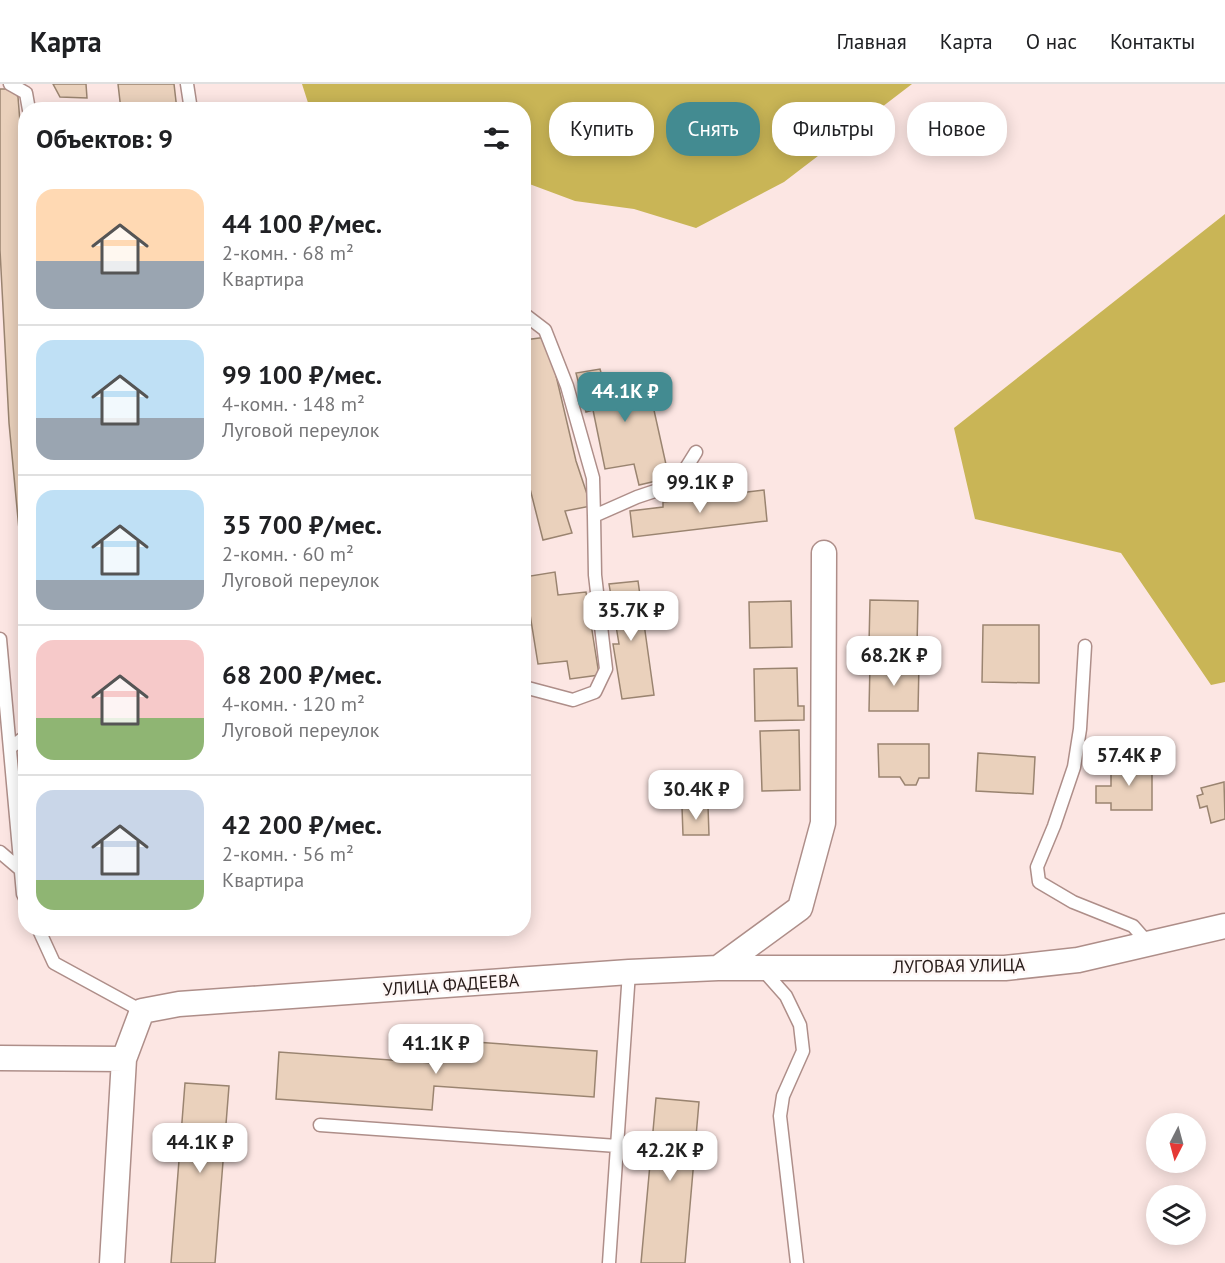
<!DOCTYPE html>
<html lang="ru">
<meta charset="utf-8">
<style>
:root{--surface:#fff;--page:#f6f6f6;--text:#202124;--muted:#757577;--line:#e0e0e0;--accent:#438b91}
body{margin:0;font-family:"PT Sans",sans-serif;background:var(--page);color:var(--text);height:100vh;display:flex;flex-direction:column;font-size:22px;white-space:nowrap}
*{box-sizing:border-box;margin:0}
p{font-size:20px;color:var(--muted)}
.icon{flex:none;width:33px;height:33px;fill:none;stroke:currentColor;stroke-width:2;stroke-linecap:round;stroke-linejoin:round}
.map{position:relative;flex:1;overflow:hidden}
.panel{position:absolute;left:18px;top:18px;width:513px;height:834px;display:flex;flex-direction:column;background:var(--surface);border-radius:24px;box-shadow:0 3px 15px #0003}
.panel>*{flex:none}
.hud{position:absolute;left:549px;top:18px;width:570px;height:54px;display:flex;gap:12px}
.needle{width:39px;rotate:186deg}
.tools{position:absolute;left:1146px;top:1029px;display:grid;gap:12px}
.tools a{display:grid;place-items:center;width:60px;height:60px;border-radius:50%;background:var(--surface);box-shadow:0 3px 15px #0003;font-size:30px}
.price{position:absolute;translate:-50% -51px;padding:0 14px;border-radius:12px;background:#fff;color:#222;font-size:20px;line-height:39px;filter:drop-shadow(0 2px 3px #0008)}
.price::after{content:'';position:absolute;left:50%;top:36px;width:18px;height:14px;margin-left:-9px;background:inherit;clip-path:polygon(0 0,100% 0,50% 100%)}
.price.current{background:var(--accent);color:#fff}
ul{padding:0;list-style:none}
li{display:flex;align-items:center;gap:18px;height:150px;padding:0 18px}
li+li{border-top:2px solid var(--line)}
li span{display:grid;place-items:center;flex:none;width:168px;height:120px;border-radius:18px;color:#555}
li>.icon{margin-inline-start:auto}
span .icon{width:72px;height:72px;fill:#fffc;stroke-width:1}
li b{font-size:26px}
h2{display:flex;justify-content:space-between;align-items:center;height:72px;padding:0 18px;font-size:26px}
.tag{padding:0 21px;border-radius:24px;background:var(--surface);box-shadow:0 3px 15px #0003;font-size:21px;line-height:54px}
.tag.current{background:var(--accent);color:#fff}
header{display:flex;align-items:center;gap:36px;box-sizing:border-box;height:84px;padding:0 30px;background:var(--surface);border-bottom:2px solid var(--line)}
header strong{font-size:28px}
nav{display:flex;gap:33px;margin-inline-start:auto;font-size:21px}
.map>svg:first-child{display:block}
.forest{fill:#c9b556}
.building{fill:#ead1bc;stroke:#9a8470;stroke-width:1.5}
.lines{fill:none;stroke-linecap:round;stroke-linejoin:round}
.lane-casing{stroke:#ae8e89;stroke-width:15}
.street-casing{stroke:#ae8e89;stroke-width:27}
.lane{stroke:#fff;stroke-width:12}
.street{stroke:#fff;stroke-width:24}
.labels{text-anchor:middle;stroke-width:5;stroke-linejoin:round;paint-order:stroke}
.street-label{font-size:18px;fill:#281c1a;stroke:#fef7f6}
</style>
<header>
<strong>Карта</strong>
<nav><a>Главная</a><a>Карта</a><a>О нас</a><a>Контакты</a></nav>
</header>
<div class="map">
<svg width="1225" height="1179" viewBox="0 0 1225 1179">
<rect width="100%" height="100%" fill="#fce6e3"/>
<path class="forest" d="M 302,0 L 912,0 L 784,98 L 696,144 L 634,125 L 575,117 L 524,98 L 524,26 L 310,25 Z
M 1225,130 L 1225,598 L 1211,601 L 1121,469 L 975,435 L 954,344 Z"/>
<path class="building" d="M 53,0 L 86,0 L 87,14 L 60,13 Z
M 118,0 L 174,0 L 177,26 L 121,26 Z
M 0,5 L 13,5 L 18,13 L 26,113 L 26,520 L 9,339 L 0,166 Z
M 547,253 L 576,377 L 591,422 L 565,427 L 572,449 L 543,456 L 524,381 L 524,256 Z
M 600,285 L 603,296 L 646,290 L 669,394 L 639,401 L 634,380 L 605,385 L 593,326 L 586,328 L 576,289 Z
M 764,406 L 767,437 L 633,453 L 630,427 L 663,423 L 663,418 Z
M 555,488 L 558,511 L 586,508 L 599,591 L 570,595 L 567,577 L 538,580 L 524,493 Z
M 638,497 L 654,611 L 622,615 L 613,560 L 619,560 L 609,500 Z
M 870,516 L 918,517 L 917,562 L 869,560 Z
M 791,517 L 792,563 L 750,564 L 749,518 Z
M 983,541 L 1039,541 L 1039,599 L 982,598 Z
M 870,579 L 919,579 L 918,627 L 869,627 Z
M 797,584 L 798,622 L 804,622 L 804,636 L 755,637 L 754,585 Z
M 799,646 L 800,706 L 762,707 L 760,647 Z
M 878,660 L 929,660 L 929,694 L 919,694 L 916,701 L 905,701 L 900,693 L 879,693 Z
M 978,669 L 1035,673 L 1033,710 L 976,707 Z
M 1124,676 L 1152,677 L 1152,726 L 1111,726 L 1111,719 L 1096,719 L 1096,702 L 1111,702 L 1111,683 L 1124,683 Z
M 1224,698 L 1225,735 L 1211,739 L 1207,722 L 1200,724 L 1197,712 L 1203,710 L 1201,704 Z
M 708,722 L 709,751 L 683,751 L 682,723 Z
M 434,955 L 597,967 L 594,1013 L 434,1002 L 432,1026 L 276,1015 L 279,968 L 432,979 Z
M 185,999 L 229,1002 L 215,1179 L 171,1179 Z
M 656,1014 L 699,1018 L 685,1179 L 641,1179 Z"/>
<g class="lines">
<defs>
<path id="lane" d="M 10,0 L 26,9 L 29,26
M 187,0 L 191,26
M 524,230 L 545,246 L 567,302 L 593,394 L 594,432
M 0,555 L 23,810 L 26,816
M 1085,562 L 1080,645 L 1074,683 L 1054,742 L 1037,783 L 1039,798 L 1073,818 L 1133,842 L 1148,859
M 524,603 L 573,616 L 595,608 L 606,585 L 595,491 L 594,432 L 637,413 L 676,400 L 696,368
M 10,664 L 26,652
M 0,768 L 21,786
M 38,844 L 54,879 L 142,927
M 762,885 L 786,912 L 800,941 L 803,967 L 783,1012 L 780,1032 L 797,1179
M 320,1041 L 617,1062
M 609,1179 L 629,888"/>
<path id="street" d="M 718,884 L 800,824 L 823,739 L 824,469
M 0,974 L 124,975
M 112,1179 L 124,975 L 142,927 L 179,920 L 629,888 L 718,884 L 1005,884 L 1078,876 L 1225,842"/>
</defs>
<use href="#lane" class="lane-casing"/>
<use href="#street" class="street-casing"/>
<use href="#lane" class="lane"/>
<use href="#street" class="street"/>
</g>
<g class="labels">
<g class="street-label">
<text transform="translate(959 882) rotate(-1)" y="6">ЛУГОВАЯ УЛИЦА</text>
<text transform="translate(451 901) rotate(-4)" y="6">УЛИЦА ФАДЕЕВА</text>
</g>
</g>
</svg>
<div class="tools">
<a><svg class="needle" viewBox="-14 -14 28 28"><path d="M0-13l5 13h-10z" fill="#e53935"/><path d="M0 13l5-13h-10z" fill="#757577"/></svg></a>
<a><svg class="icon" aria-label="layers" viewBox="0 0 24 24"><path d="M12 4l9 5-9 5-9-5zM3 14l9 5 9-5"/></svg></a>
</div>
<b class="price current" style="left:625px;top:339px">44.1K ₽</b>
<b class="price" style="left:700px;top:430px">99.1K ₽</b>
<b class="price" style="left:631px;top:558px">35.7K ₽</b>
<b class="price" style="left:894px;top:603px">68.2K ₽</b>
<b class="price" style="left:1129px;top:703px">57.4K ₽</b>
<b class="price" style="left:696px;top:737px">30.4K ₽</b>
<b class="price" style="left:436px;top:991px">41.1K ₽</b>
<b class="price" style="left:200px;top:1090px">44.1K ₽</b>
<b class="price" style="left:670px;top:1098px">42.2K ₽</b>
<div class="hud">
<a class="tag">Купить</a>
<a class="tag current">Снять</a>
<a class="tag">Фильтры</a>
<a class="tag">Новое</a>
</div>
<section class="panel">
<h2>Объектов: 9<svg class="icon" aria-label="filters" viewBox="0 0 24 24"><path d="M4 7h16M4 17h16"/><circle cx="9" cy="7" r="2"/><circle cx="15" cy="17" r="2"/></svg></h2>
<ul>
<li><span style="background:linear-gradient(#ffd9b3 60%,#9aa5b1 0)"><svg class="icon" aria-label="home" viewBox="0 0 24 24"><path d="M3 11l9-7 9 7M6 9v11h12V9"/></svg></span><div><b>44 100 ₽/мес.</b><p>2-комн. · 68 m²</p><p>Квартира</p></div></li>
<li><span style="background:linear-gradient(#bfe0f5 65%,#9aa5b1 0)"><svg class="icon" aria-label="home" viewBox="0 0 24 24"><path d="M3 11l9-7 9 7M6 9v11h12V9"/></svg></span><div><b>99 100 ₽/мес.</b><p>4-комн. · 148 m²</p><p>Луговой переулок</p></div></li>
<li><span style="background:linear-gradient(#bfe0f5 75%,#9aa5b1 0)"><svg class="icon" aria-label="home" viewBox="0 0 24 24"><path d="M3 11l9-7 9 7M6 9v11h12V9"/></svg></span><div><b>35 700 ₽/мес.</b><p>2-комн. · 60 m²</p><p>Луговой переулок</p></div></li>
<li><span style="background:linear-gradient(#f6c9c9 65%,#8fb573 0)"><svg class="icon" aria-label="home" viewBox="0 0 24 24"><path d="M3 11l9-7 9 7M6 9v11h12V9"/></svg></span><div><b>68 200 ₽/мес.</b><p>4-комн. · 120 m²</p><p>Луговой переулок</p></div></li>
<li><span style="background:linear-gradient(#c9d6e8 75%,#8fb573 0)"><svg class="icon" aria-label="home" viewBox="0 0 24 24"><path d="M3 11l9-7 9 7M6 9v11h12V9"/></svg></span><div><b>42 200 ₽/мес.</b><p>2-комн. · 56 m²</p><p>Квартира</p></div></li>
</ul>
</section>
</div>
